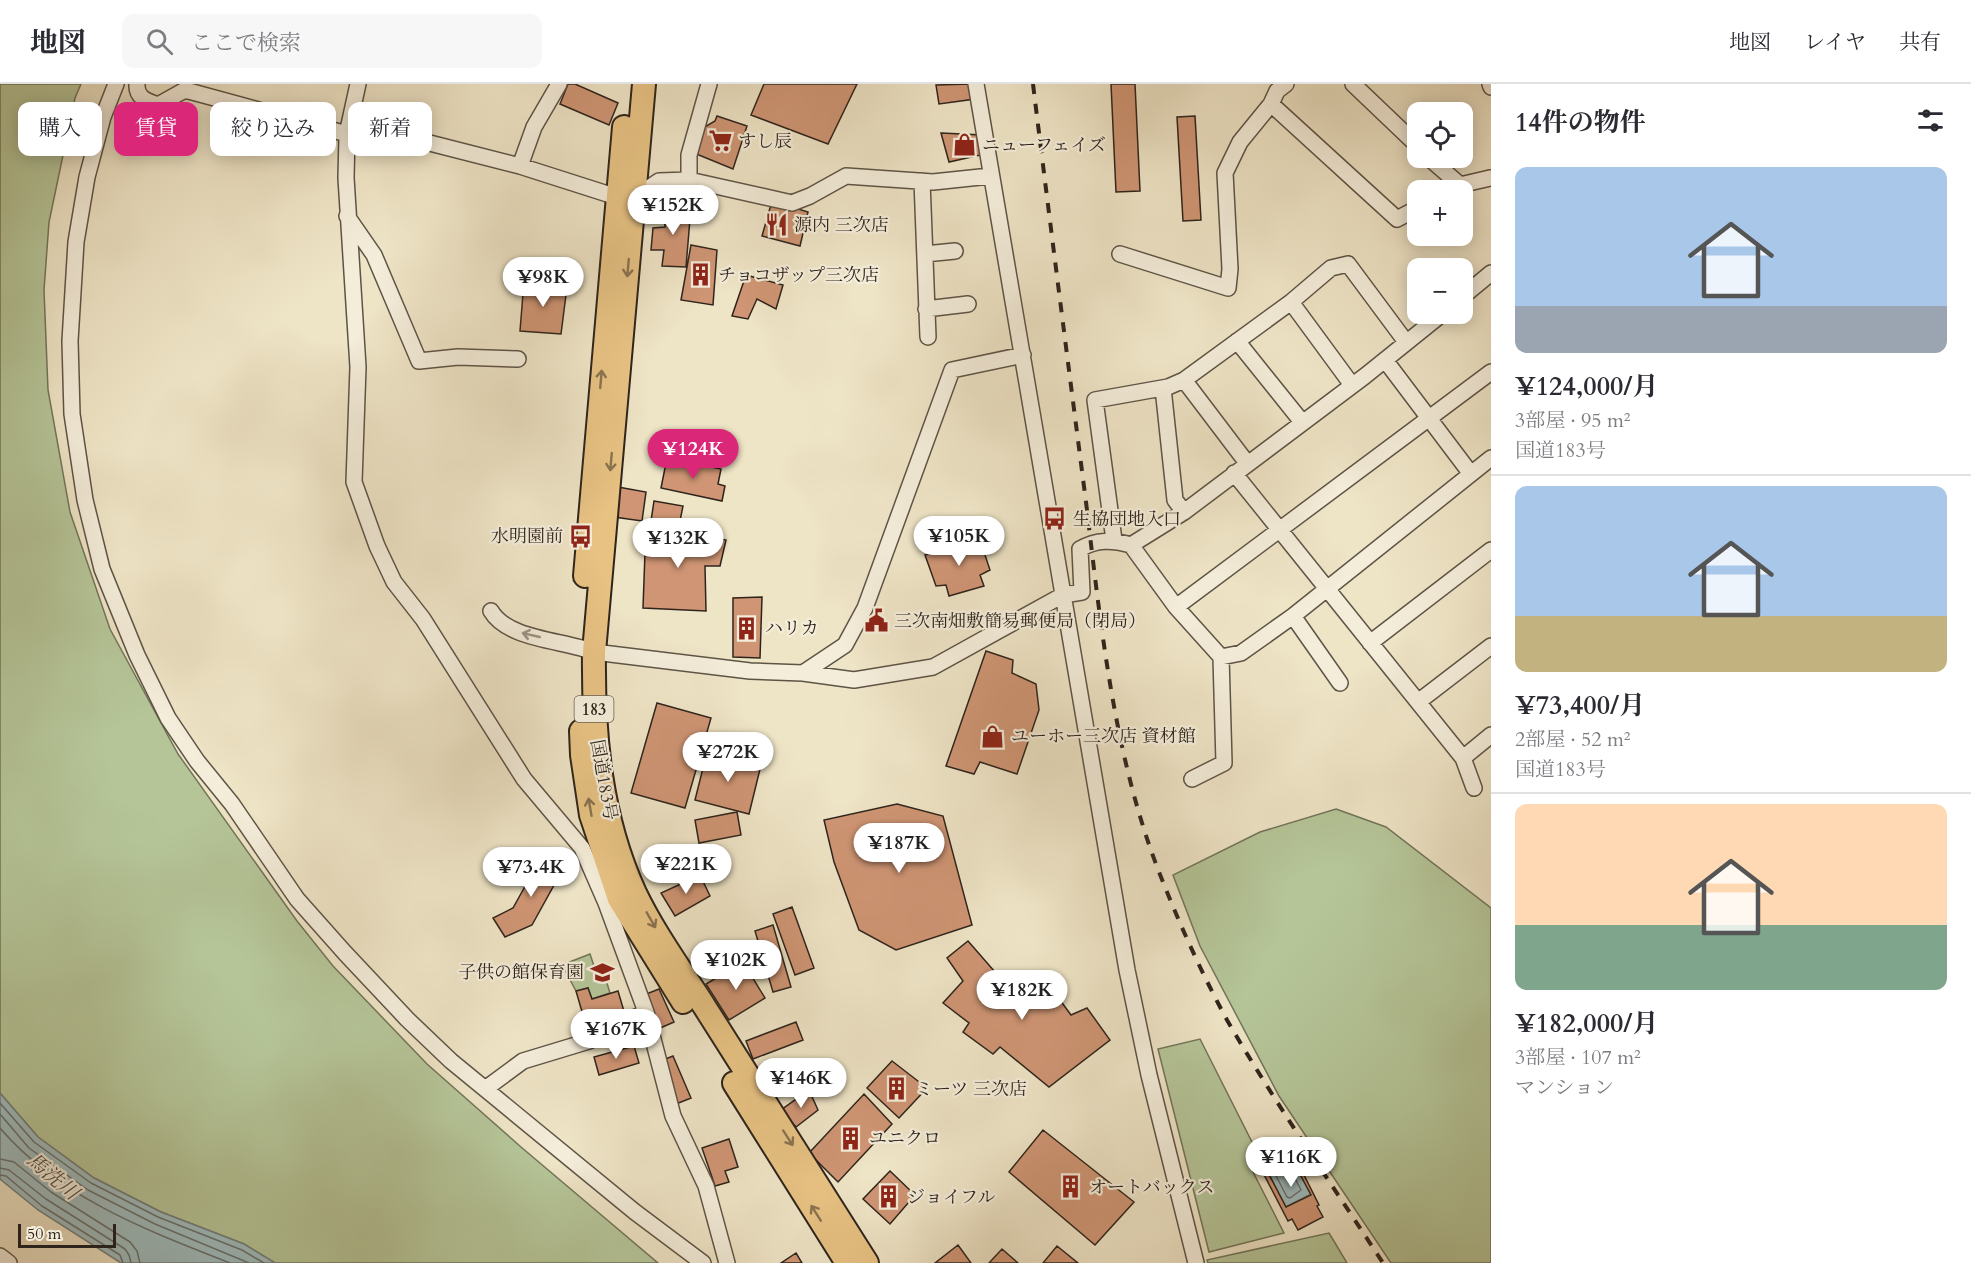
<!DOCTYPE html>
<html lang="ja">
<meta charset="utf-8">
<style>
:root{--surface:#fff;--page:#f7f7f7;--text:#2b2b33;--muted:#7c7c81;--line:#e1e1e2;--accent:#db2777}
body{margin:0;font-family:Cardo,"Noto Serif JP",serif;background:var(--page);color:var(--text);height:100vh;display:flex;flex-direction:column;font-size:22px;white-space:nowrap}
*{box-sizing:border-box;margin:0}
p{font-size:20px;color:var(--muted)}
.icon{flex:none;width:33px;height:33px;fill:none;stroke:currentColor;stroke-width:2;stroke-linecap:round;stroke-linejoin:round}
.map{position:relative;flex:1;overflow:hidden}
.side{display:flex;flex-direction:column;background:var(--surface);width:480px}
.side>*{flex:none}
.guide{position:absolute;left:18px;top:18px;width:570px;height:54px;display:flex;gap:12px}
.controls{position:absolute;left:1407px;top:18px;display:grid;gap:12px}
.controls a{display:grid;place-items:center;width:66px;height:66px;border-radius:12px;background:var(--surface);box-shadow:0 3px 15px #0003;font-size:30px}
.scale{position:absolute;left:18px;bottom:15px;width:98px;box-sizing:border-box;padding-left:6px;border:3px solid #2e241c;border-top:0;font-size:16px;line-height:21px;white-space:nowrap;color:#2e241c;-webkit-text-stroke:4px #f4edda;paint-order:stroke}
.price{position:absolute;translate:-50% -51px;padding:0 14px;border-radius:21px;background:#fff;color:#222;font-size:20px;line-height:39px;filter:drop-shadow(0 2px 3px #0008)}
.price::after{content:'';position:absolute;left:50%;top:36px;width:18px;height:14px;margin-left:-9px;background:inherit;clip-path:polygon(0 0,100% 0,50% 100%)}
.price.selected{background:var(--accent);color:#fff}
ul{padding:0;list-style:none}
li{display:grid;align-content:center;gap:12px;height:318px;padding:0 24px}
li+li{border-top:2px solid var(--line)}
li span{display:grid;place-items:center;height:186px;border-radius:12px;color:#555}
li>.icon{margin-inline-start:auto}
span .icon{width:108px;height:108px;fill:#fffc;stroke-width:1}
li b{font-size:26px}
h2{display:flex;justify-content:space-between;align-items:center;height:72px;padding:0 24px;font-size:26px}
.tag{padding:0 21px;border-radius:12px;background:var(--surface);box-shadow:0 3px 15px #0003;font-size:21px;line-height:54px}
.tag.selected{background:var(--accent);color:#fff}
header{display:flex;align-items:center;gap:36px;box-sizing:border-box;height:84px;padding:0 30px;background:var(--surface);border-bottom:2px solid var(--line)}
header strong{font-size:28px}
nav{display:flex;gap:33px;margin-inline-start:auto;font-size:21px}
.search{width:420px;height:54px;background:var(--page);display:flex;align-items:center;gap:15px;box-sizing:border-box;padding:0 21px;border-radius:12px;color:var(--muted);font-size:22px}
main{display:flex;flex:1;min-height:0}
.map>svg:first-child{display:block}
.green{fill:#b5c598;stroke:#72745a;stroke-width:1.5}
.water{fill:#9ebcbf;stroke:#717f7e;stroke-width:1.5}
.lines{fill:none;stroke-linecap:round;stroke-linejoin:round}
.shore{stroke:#66706e;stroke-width:1.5}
.building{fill:#cf9574;stroke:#2e241c;stroke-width:1.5;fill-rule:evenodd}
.minor-casing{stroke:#5e5446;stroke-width:18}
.highway-casing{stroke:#2e241c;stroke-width:26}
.minor{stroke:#f4edda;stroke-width:15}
.highway{stroke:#e7c283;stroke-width:22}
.rail{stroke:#2e241c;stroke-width:4;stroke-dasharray:10 10;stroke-linecap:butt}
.oneway{stroke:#8a7350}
.oneway2{stroke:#9b9384}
.labels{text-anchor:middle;stroke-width:4.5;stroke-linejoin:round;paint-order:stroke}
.shield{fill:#f4edda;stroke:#696055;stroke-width:1.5}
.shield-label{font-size:16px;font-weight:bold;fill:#2e241c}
.poi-label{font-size:18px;fill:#2e241c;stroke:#f4edda;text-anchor:start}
.street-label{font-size:18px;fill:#2e241c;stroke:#f4edda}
.water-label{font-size:20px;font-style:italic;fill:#50524d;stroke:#f4edda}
</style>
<header>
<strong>地図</strong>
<div class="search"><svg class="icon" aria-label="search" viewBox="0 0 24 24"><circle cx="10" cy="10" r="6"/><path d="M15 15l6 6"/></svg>ここで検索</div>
<nav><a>地図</a><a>レイヤ</a><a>共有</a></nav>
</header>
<main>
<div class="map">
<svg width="1491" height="1179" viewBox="0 0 1491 1179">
<rect width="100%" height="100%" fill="#eee4c6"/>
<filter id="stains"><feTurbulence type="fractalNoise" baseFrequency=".00333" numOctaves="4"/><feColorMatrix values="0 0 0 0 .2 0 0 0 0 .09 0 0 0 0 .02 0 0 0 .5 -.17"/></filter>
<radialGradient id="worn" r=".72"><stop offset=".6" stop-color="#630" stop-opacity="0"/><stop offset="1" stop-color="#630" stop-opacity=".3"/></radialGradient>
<path class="green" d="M 0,0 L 81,0 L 75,14 L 49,138 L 44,206 L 48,306 L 70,428 L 110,545 L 178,670 L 297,837 L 333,882 L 427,980 L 521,1063 L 658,1179 L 275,1179 L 244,1160 L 161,1128 L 94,1094 L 38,1053 L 0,1009 Z
M 1336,725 L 1386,743 L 1491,824 L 1491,1179 L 1391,1179 L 1279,1012 L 1200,862 L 1173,791 L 1260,748 Z
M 590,870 L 595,885 L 602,883 L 610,909 L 592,915 L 588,904 L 576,907 L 562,881 Z
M 1200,955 L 1259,1072 L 1248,1078 L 1284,1149 L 1209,1168 L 1158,965 Z
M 1329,1149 L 1347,1179 L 1208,1179 L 1207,1176 Z"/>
<path class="water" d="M 0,1009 L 38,1053 L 94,1094 L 161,1128 L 244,1160 L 275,1179 L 121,1179 L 38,1126 L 0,1095 Z
M 1288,1068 L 1311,1110 L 1286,1123 L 1264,1081 Z"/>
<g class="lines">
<path class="shore" d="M 0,1019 L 34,1058 L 91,1099 L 158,1133 L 242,1166 L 264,1179
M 0,1030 L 29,1064 L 88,1106 L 155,1140 L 249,1179
M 0,1044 C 60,1114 146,1146 230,1179
M 0,1075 L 14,1078 L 51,1108 L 130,1158 L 137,1167 L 140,1179
M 1284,1078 L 1287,1079 L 1301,1106 L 1290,1114 L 1287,1113 L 1273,1086 Z
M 0,1084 L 9,1086 L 46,1115 L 125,1165 L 129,1171 L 131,1179
M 0,1091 L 6,1092 L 42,1122 L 120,1171 L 123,1179"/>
</g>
<path class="building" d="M 568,0 L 575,0 L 618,19 L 609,41 L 560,20 Z
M 764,0 L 857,0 L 828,60 L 751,31 Z
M 971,0 L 975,15 L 939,20 L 936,1 Z
M 1111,0 L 1135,0 L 1140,107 L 1116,108 Z
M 717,32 L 747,42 L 733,85 L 694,69 L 703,44 L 715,37 Z
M 1195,32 L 1201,136 L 1183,137 L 1177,33 Z
M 941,49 L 982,51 L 985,70 L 949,78 Z
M 772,117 L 808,128 L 800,162 L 762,152 Z
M 663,119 L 691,123 L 686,183 L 662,182 L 664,166 L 651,166 L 653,144 L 665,143 Z
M 691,161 L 717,166 L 713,221 L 681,216 Z
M 746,191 L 783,201 L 776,225 L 757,215 L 748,235 L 732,232 Z
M 524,197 L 567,203 L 561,250 L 520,247 Z
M 667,374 L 721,385 L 718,400 L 725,402 L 722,417 L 661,404 Z
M 618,403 L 646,408 L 642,437 L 614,433 Z
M 654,417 L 683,422 L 679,442 L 651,437 Z
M 646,441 L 726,456 L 720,482 L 705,482 L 706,527 L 643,524 Z
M 979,453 L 990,486 L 980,491 L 984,502 L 949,512 L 946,501 L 936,502 L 925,471 Z
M 762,513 L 760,574 L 733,573 L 733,514 Z
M 986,567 L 1013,576 L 1012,589 L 1036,600 L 1039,626 L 1017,690 L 980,678 L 974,690 L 946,682 Z
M 657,619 L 711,634 L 685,724 L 631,709 Z
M 707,668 L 761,681 L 749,730 L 695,716 Z
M 897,720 L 943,732 L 972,841 L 896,866 L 859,846 L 834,778 L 824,736 Z
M 737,728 L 741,751 L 699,759 L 695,736 Z
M 543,770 L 564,783 L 532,841 L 505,853 L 493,834 L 513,824 Z
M 700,791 L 710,812 L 675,832 L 661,809 Z
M 792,823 L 814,884 L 795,891 L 773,830 Z
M 773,841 L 791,903 L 773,908 L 755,847 Z
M 968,857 L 1022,919 L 1049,901 L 1071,931 L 1087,924 L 1110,956 L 1049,1003 L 1000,963 L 993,970 L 963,948 L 969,939 L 943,919 L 963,897 L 947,874 Z
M 743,878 L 765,914 L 729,936 L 706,900 Z
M 588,904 L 592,915 L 618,907 L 626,934 L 587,945 L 576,907 Z
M 659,905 L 674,938 L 658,945 L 644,911 Z
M 796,938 L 803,956 L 753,975 L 746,957 Z
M 634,962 L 639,979 L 599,991 L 594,973 Z
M 673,972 L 691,1014 L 676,1020 L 658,978 Z
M 892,977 L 927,1004 L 899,1034 L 867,1004 Z
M 809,1006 L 818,1026 L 796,1043 L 781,1026 Z
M 864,1010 L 892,1040 L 838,1098 L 809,1069 Z
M 1043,1046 L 1134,1118 L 1095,1161 L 1009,1088 Z
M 729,1055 L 738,1083 L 725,1087 L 729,1098 L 715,1102 L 702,1064 Z
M 1290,1063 L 1319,1121 L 1317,1122 L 1323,1133 L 1298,1146 L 1292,1135 L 1288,1137 L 1258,1079 ZM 1288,1068 L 1311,1111 L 1286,1123 L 1264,1081 Z
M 890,1087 L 915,1111 L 890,1140 L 863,1115 Z
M 958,1161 L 971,1179 L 935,1179 Z
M 1057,1162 L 1078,1179 L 1043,1179 Z
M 1002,1165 L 1018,1179 L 989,1179 Z
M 796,1169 L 802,1179 L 781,1179 Z"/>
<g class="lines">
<defs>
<path id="minor" d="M 116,0 L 103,33 L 87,93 L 76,158 L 70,257 L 72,330 L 85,416 L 102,485 L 137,571 L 168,634 L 197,677 L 232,720 L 297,815 L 345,869 L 407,935 L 451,977 L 635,1128 L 703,1179
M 137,0 C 136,14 147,17 158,21 L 185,6 L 347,50 L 414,55 L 520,82 L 617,113 L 634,114 L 659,97 L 689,96 L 792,119 L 810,112 L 846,92 L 933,98 L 990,92
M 358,0 L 347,50 L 346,94 L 358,283 L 354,398 L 377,462 L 394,498 L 423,535 L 524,695 L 582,764 L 606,819 L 646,928 L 673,1032 L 706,1102 L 727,1179
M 976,0 L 1127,886 L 1149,991 L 1196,1179
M 1353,0 L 1418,62
M 1490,0 L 1491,3
M 1271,20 L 1397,135 L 1418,124
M 1429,74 L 1460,101
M 520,82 L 534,43 L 559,0
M 689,96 L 689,71 L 709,0
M 922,97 L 928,253
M 1450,106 L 1460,101 L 1490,94
M 347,132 L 374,171 L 419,277 L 458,273 L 518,275
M 925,170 L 955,167
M 1120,170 L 1228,204 L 1230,185 L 1225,89 L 1240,58 L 1271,20 L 1277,7 L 1286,0
M 1462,213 L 1491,189
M 1291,218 L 1352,301
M 926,225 L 968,220
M 1237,257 L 1302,338
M 1385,276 L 1471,390
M 1184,296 L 1247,379
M 1163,304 L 1175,416 L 1184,428
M 1234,389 L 1463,674 L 1474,704
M 1114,456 L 1095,316 L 1168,303 L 1184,296 L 1291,218 L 1331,184 L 1348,180 L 1406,258
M 1131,461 L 1176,523 L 1221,573 L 1241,569 L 1293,532 L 1491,374
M 1176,523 L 1491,288
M 491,527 C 508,556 564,556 594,568 L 750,587 L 803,589 L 854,596 L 933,583 L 1063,511 L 1082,508 L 1080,465 C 1097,455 1112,456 1131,461 L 1184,428 L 1365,292 L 1442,230
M 1293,532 L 1340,599
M 1370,559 L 1491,466
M 803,589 L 845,561 L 865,524 L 952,286 L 1023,271
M 1418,618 L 1491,562
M 1463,674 L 1491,651
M 1192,695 L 1224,679 L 1221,573
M 485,1005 L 523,977 L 589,957 L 646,928
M 0,1172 L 9,1179"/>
<path id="highway" d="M 644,0 L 594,568 C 593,650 600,733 635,809 C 654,849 682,887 706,925 C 759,1010 814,1094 867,1179
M 585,492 L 624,43
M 581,647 L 582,671 L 591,731 L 619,815 L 683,918
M 734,999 L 847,1179"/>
</defs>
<use href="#minor" class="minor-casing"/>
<use href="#highway" class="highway-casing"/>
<use href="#minor" class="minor"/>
<use href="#highway" class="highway"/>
<path class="rail" d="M 1033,0 C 1050,139 1068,279 1086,418 C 1101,543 1114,675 1161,793 C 1180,841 1202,890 1227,936 C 1275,1019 1331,1099 1383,1179"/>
</g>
<defs><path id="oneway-shaft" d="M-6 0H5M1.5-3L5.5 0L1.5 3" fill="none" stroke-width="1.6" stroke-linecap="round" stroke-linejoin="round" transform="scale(1.5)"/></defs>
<g class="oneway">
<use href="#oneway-shaft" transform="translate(628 184) rotate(95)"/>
<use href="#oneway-shaft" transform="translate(601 295) rotate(-85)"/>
<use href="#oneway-shaft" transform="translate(611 378) rotate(95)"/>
<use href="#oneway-shaft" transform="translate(590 723) rotate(-100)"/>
<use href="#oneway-shaft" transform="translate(651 836) rotate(60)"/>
<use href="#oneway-shaft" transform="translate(788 1054) rotate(57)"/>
<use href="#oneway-shaft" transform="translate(816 1129) rotate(-122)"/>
</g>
<use class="oneway2" href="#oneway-shaft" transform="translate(531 551) rotate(-167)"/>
<defs>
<symbol id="supermarket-bare" viewBox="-9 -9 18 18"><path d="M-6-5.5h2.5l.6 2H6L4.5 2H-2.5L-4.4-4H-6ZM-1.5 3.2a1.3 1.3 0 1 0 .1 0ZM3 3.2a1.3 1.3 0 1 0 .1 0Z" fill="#8f2418" stroke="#f4edda" stroke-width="2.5" paint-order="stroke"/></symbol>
<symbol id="shop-bare" viewBox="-9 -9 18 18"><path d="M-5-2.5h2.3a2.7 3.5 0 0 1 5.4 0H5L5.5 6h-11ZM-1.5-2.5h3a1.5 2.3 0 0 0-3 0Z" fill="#8f2418" stroke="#f4edda" stroke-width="2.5" paint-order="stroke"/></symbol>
<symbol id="restaurant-bare" viewBox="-9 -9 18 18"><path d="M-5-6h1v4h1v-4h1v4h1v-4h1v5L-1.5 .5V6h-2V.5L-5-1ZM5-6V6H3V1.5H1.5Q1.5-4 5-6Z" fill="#8f2418" stroke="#f4edda" stroke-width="2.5" paint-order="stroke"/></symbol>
<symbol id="building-bare" viewBox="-9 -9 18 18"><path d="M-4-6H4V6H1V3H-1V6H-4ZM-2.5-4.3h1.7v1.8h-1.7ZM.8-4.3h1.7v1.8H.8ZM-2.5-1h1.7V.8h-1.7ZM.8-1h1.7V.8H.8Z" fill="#8f2418" stroke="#f4edda" stroke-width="2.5" paint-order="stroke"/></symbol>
<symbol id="bus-bare" viewBox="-9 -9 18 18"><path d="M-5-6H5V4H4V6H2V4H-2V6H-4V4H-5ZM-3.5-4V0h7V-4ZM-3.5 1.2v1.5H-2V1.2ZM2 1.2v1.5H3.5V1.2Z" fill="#8f2418" stroke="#f4edda" stroke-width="2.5" paint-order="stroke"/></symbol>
<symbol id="civic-bare" viewBox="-9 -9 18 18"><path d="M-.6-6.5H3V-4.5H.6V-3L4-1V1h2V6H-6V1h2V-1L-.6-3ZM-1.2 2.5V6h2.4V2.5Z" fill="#8f2418" stroke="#f4edda" stroke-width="2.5" paint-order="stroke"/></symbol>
<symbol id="school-bare" viewBox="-9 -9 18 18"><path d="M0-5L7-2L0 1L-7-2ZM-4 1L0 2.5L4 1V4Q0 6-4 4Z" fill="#8f2418" stroke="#f4edda" stroke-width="2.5" paint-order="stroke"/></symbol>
</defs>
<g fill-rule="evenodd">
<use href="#supermarket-bare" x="704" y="40" width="33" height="33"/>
<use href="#shop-bare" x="948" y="44" width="33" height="33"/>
<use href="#restaurant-bare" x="760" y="124" width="33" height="33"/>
<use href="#building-bare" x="684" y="174" width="33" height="33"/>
<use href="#bus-bare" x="1038" y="418" width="33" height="33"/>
<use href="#bus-bare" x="564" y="436" width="33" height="33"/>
<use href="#civic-bare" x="860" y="520" width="33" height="33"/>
<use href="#building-bare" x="730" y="528" width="33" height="33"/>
<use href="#shop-bare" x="976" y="636" width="33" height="33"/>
<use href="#school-bare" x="586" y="872" width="33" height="33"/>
<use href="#building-bare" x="880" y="988" width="33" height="33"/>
<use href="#building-bare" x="834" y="1038" width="33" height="33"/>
<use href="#building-bare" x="1054" y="1086" width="33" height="33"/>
<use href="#building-bare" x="872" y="1096" width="33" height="33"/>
</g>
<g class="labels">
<rect class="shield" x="574.5" y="612" width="39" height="26" rx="4.5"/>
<g class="shield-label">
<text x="594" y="631">183</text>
</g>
<g class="poi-label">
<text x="738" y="63">すし辰</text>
<text x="982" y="67">ニューフェイズ</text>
<text x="794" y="147">源内 三次店</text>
<text x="718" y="197">チョコザップ三次店</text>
<text x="1073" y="441">生協団地入口</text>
<text x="563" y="458" text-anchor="end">水明園前</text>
<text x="894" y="543">三次南畑敷簡易郵便局（閉局）</text>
<text x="765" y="550">ハリカ</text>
<text x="1011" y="658">ユーホー三次店 資材館</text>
<text x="584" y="894" text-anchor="end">子供の館保育園</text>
<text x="915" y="1011">ミーツ 三次店</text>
<text x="869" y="1060">ユニクロ</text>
<text x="1089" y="1109">オートバックス</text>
<text x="907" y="1119">ジョイフル</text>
</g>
<g class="street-label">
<text transform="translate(604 696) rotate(80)" y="6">国道183号</text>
</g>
<g class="water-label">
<text transform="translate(53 1092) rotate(40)" y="7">馬洗川</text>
</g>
</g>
<rect width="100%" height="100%" filter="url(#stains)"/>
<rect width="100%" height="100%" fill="url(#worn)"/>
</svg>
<div class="controls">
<a><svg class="icon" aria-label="locate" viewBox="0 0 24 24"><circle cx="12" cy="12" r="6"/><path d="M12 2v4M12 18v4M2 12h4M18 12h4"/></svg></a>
<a>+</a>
<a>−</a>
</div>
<div class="scale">50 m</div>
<b class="price" style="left:673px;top:152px">¥152K</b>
<b class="price" style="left:543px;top:224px">¥98K</b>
<b class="price selected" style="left:693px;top:396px">¥124K</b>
<b class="price" style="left:959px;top:483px">¥105K</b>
<b class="price" style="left:678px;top:485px">¥132K</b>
<b class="price" style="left:728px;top:699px">¥272K</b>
<b class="price" style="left:899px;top:790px">¥187K</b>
<b class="price" style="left:686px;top:811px">¥221K</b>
<b class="price" style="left:531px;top:814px">¥73.4K</b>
<b class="price" style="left:736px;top:907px">¥102K</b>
<b class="price" style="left:1022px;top:937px">¥182K</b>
<b class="price" style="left:616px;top:976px">¥167K</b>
<b class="price" style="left:801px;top:1025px">¥146K</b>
<b class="price" style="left:1291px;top:1104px">¥116K</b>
<div class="guide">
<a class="tag">購入</a>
<a class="tag selected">賃貸</a>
<a class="tag">絞り込み</a>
<a class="tag">新着</a>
</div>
</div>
<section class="side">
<h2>14件の物件<svg class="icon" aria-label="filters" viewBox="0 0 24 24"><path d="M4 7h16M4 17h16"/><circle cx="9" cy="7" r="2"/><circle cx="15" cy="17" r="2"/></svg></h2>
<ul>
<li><span style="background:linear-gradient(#a9c7e8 75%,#9aa5b1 0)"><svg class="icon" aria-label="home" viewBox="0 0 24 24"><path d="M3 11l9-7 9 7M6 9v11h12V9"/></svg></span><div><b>¥124,000/月</b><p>3部屋 · 95 m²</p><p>国道183号</p></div></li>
<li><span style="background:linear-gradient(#a9c7e8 70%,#c2b280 0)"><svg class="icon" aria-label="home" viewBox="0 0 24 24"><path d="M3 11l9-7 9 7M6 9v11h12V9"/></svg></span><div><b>¥73,400/月</b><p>2部屋 · 52 m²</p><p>国道183号</p></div></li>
<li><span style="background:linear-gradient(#ffd9b3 65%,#7fa58c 0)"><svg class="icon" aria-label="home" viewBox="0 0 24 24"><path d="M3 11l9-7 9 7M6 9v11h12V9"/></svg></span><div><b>¥182,000/月</b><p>3部屋 · 107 m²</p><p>マンション</p></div></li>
</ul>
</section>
</main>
